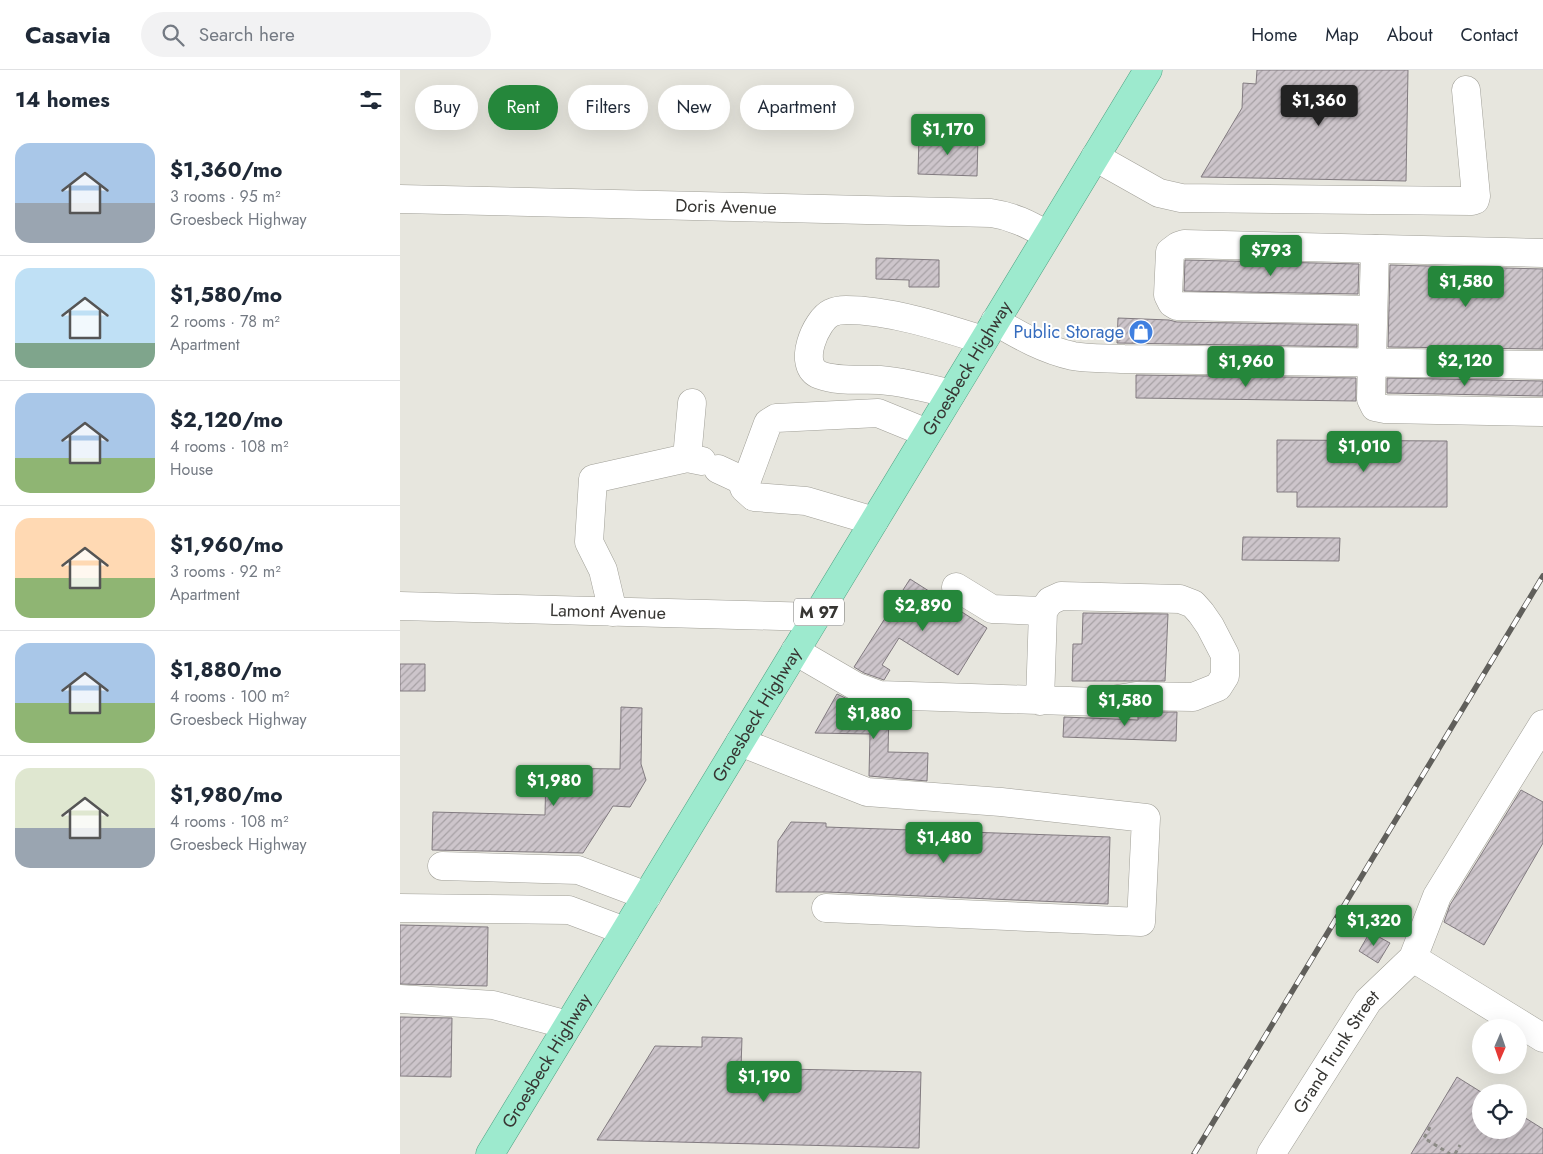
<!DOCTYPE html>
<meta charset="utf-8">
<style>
:root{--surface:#fff;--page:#f2f2f3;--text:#1f2937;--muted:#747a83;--line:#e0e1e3;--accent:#25873b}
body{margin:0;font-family:Jost,sans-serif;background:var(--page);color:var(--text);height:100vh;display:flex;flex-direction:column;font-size:19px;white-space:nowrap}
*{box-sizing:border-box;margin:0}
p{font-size:16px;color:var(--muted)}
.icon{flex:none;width:28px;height:28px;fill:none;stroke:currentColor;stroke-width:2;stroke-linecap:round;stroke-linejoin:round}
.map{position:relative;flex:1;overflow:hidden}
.details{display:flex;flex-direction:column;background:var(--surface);width:400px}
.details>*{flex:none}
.hud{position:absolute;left:15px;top:15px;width:475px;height:45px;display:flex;gap:10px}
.needle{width:32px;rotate:182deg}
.tools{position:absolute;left:1072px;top:949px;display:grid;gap:10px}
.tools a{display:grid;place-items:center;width:55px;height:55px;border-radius:50%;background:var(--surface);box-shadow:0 5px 20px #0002;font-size:25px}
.price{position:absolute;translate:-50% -42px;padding:0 11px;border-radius:5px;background:var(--accent);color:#fff;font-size:16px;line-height:32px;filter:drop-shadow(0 1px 2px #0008)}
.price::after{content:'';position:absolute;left:50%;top:30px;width:15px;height:11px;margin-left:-8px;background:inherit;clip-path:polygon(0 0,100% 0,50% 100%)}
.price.selected{background:#222;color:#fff}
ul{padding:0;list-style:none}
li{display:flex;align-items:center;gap:15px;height:125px;padding:0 15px}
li+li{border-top:1px solid var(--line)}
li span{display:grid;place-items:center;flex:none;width:140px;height:100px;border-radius:15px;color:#555}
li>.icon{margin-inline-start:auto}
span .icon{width:60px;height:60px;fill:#fffc;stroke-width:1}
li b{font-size:21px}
h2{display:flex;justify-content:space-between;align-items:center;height:60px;padding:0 15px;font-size:21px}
.tag{padding:0 18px;border-radius:22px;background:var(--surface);box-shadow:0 5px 20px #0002;font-size:18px;line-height:45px}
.tag.selected{background:var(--accent);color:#fff}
header{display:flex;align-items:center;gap:30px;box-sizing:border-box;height:70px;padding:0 25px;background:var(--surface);border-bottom:1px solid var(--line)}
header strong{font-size:24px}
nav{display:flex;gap:28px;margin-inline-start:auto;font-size:18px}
.search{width:350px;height:45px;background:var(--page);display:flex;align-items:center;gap:12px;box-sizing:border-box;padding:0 18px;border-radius:28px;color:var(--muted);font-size:19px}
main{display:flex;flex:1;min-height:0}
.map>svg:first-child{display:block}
.building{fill:url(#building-hatch);stroke:#827b80}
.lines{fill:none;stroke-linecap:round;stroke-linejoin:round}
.minor-casing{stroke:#a09f97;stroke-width:29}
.major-casing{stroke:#4ea282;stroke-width:29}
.path{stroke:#8c8b86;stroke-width:3;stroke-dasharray:4 4;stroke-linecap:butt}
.minor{stroke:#fff;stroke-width:28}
.major{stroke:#9deace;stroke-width:28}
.rail-casing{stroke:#605f5b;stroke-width:5.5}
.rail{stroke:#fff;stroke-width:4;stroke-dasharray:11;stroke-linecap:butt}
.labels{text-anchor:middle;stroke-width:4;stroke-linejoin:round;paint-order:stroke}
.shield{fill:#fff;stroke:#737270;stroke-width:1}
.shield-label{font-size:16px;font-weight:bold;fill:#373633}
.street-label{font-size:18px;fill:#373633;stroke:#fff}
.shop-label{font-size:18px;fill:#366cbe;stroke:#fff;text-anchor:end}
</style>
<header>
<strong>Casavia</strong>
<div class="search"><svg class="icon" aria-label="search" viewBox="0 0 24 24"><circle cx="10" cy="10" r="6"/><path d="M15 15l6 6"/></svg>Search here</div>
<nav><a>Home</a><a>Map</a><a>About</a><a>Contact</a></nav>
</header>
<main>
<section class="details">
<h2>14 homes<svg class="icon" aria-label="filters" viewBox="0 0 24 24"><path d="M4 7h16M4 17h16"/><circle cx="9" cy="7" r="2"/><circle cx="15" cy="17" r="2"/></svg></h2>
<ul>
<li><span style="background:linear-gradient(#a9c7e8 60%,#9aa5b1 0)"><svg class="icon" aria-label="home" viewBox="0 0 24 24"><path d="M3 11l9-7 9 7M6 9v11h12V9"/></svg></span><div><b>$1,360/mo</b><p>3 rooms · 95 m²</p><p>Groesbeck Highway</p></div></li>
<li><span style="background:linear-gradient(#bfe0f5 75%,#7fa58c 0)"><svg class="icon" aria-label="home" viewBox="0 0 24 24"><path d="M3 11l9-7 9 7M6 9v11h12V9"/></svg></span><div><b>$1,580/mo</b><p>2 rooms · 78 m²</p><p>Apartment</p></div></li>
<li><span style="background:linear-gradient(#a9c7e8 65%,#8fb573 0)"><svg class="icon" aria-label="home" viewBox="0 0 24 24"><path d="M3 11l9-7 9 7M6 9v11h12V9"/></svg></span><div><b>$2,120/mo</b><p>4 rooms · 108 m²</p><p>House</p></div></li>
<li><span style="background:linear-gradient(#ffd9b3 60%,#8fb573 0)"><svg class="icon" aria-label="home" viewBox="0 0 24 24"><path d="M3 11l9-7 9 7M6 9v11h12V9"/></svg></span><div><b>$1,960/mo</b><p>3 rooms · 92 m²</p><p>Apartment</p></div></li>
<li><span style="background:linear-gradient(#a9c7e8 60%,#8fb573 0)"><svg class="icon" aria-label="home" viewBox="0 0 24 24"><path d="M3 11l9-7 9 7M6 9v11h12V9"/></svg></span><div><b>$1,880/mo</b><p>4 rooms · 100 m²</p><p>Groesbeck Highway</p></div></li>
<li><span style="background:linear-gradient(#dfe7d0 60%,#9aa5b1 0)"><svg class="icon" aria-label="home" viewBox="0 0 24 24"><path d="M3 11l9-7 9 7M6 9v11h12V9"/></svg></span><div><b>$1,980/mo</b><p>4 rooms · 108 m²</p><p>Groesbeck Highway</p></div></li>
</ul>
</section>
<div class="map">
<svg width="1143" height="1084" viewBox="0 0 1143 1084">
<defs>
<pattern id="building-hatch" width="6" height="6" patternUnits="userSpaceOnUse" patternTransform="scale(1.25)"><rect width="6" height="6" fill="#cdc5cb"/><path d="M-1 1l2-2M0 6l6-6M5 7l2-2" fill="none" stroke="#a7a1a5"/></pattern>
</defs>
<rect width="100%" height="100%" fill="#e7e6de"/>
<path class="building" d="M 857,0 L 1008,0 L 1006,111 L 801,107 L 842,38 L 843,13 L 856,14 Z
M 519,66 L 578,68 L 577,106 L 518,104 Z
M 476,188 L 539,190 L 539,217 L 509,217 L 509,210 L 476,209 Z
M 785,190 L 959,194 L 958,224 L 784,221 Z
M 990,195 L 1143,199 L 1143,279 L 988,277 Z
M 718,248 L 769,250 L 777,252 L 957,255 L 957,277 L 717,273 Z
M 736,305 L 956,308 L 956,331 L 736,328 Z
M 987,308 L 1143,311 L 1143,326 L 987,323 Z
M 877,370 L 1047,371 L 1047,437 L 897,437 L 897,422 L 877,422 Z
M 843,467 L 940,468 L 939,491 L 842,490 Z
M 510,509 L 587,558 L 558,605 L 499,568 L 482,595 L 490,600 L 484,610 L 464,603 L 454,597 Z
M 683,543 L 768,544 L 765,611 L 672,611 L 673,574 L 682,574 Z
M 0,594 L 25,594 L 25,621 L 0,621 Z
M 437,624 L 466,638 L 489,641 L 488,682 L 528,683 L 527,711 L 469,706 L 470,664 L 415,663 Z
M 221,637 L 242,638 L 241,694 L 246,710 L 230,737 L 213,736 L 183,783 L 32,780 L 33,742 L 145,745 L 146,698 L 220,699 Z
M 738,642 L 777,642 L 776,671 L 663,667 L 664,647 L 738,650 Z
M 1121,720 L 1143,732 L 1143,773 L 1084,875 L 1044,852 L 1050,835 Z
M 391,752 L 426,753 L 426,757 L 710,767 L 708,834 L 427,822 L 376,822 L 378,771 Z
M 0,855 L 88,857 L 87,916 L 0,914 Z
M 970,862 L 990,873 L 978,893 L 959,881 Z
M 0,947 L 52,948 L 51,1007 L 0,1006 Z
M 302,967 L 342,968 L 341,998 L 521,1002 L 519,1078 L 197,1070 L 255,976 L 302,977 Z
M 1057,1007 L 1081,1022 L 1081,1060 L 1119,1060 L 1119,1044 L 1143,1059 L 1143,1084 L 1011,1084 Z"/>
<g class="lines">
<defs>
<g id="minor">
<path d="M 695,87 L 759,123 L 781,128 L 1072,131 L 1075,130 L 1076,126 L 1066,20"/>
<path id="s1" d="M 0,129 L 591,143 C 612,146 628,154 647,165"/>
<path d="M 975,179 L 971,329 L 975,337 L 985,339 L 1143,342"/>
<path d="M 973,240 L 777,236 L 772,233 L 768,225 L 770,182 L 778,176 L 784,174 L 1143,183"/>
<path d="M 595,251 C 620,266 645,280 673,286 C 689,289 708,288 724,289 L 1143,295"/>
<path d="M 551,324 C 528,318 504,312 480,310 C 461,309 438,312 420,305 C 396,296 416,250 431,243 C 435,241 442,240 446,240 C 490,240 542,257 583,270"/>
<path d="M 287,388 L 292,333"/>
<path d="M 318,399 L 346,412"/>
<path d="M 474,451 L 406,431 L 354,427 L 344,418 L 368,353 L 376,348 L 478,343 L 527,363"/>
<path d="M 556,517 L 592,539 L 643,541"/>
<path id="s2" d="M 0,536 L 416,547"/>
<path d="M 213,542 L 203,500 L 189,472 L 193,409 L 287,388 L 302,391"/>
<path d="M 395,581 L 457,617 L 479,625 L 699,632 L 736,626 L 793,627 L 818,617 L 825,606 L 825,585 L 810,556 L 801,543 L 793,534 L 780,529 L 661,526 L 650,531 L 643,541 L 640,631"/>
<path d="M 340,672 L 467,722 L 601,732 L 746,748 L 741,852 L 426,838"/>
<path d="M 42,796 L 178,800 L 247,826"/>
<path d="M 0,838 L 169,840 L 225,861"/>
<path d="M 1013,888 L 1143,968"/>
<path d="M 0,929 L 93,935 L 168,955"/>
<path id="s3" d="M 871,1084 L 968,931 L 1013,888 L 1037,826 L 1143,654"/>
</g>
<g id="major">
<path id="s4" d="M 90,1084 L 748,0"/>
</g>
</defs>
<use href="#minor" class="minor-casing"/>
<use href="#major" class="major-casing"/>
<path class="path" d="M 1030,1057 L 1024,1068 L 1050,1084
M 1055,1084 L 1060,1075"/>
<use href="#minor" class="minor"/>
<use href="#major" class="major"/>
<defs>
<path id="rail" d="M 794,1084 L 1143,506"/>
</defs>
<use href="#rail" class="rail-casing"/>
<use href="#rail" class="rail"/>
</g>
<defs>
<symbol id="shop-disc" viewBox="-11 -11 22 22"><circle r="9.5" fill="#3f7fe0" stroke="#fff"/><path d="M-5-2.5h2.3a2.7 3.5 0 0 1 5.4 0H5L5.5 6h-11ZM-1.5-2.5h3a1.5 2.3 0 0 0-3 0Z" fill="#fff"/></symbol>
</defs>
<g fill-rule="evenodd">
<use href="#shop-disc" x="727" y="248" width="28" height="28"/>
</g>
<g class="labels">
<rect class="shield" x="394" y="528.5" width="50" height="27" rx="4"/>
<g class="shield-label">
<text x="419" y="548">M 97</text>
</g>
<g class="street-label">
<text dy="6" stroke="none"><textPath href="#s1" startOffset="326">Doris Avenue</textPath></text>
<text dy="6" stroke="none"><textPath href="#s4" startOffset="919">Groesbeck Highway</textPath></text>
<text dy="6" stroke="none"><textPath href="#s2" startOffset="208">Lamont Avenue</textPath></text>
<text dy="6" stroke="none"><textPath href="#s4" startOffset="514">Groesbeck Highway</textPath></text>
<text dy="6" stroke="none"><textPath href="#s3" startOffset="121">Grand Trunk Street</textPath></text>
<text dy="6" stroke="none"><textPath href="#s4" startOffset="109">Groesbeck Highway</textPath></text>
</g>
<g class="shop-label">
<text x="724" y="268">Public Storage</text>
</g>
</g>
</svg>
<div class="tools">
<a><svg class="needle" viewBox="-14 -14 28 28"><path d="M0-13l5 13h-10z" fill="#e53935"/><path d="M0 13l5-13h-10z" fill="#747a83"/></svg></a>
<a><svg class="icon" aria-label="locate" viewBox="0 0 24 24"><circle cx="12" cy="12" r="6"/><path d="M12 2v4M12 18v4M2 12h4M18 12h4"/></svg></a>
</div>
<b class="price selected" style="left:919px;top:57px">$1,360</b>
<b class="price" style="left:548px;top:86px">$1,170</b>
<b class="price" style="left:871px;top:207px">$793</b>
<b class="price" style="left:1066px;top:238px">$1,580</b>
<b class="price" style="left:1065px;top:317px">$2,120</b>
<b class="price" style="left:846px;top:318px">$1,960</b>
<b class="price" style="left:964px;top:403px">$1,010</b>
<b class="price" style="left:523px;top:562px">$2,890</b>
<b class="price" style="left:725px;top:657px">$1,580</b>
<b class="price" style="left:474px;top:670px">$1,880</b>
<b class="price" style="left:154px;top:737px">$1,980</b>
<b class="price" style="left:544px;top:794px">$1,480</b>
<b class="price" style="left:974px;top:877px">$1,320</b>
<b class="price" style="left:364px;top:1033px">$1,190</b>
<div class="hud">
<a class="tag">Buy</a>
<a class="tag selected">Rent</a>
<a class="tag">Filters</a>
<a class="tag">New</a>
<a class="tag">Apartment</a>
</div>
</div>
</main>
